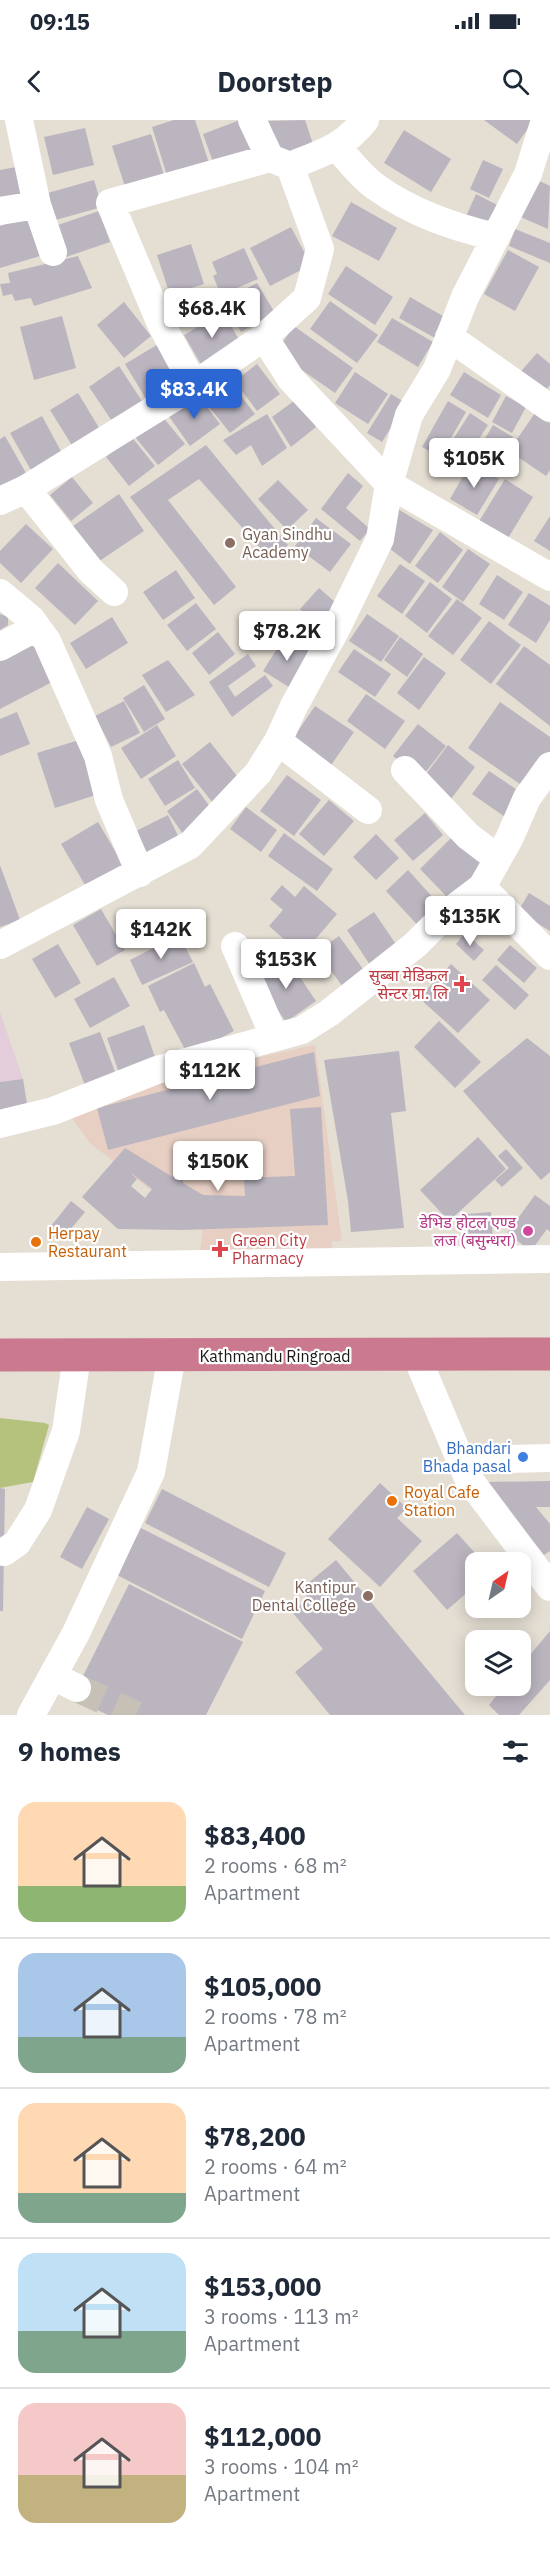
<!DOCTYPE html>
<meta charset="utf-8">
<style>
:root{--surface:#fff;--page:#f6f6f7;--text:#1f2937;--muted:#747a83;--line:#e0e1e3;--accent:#2b66d3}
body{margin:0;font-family:"IBM Plex Sans","Noto Sans Devanagari",sans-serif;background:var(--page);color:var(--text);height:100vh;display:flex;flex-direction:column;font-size:22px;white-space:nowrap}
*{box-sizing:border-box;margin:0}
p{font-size:20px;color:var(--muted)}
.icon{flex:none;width:33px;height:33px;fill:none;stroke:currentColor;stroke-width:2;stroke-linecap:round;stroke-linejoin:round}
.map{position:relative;height:1595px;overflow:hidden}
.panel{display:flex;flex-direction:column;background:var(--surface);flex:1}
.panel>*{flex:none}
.needle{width:39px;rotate:34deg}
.buttons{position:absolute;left:465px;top:1432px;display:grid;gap:12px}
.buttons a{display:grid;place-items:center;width:66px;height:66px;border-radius:12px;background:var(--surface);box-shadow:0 3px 15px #0003;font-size:30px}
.price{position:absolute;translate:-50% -51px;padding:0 14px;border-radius:6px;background:#fff;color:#222;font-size:20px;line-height:39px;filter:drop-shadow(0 2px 3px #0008)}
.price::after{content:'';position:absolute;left:50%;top:36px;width:18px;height:14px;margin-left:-9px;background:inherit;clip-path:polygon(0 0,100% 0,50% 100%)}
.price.selected{background:var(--accent);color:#fff}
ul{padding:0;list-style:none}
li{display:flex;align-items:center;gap:18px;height:150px;padding:0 18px}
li+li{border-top:2px solid var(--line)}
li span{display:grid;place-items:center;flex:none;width:168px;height:120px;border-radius:18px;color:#555}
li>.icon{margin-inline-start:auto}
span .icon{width:72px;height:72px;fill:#fffc;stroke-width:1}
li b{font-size:26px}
h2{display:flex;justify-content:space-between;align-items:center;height:72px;padding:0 18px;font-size:26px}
.status{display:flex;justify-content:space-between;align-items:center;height:42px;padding:0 30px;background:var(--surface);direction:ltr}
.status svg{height:16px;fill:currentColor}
header{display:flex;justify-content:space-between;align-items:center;height:78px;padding:0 18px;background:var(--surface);font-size:27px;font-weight:700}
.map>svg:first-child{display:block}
.industrial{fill:#e4cdda}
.medical{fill:#e7cfc4}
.green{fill:#b4c27d}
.building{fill:#bbb5c0;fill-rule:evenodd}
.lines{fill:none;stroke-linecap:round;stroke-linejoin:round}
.minor-tunnel{stroke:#c6c0b6;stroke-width:28;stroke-dasharray:28 14;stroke-linecap:butt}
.minor{stroke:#fff;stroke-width:28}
.highway{stroke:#cb798f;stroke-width:33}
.education-dot{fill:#8d6e63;stroke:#fff;stroke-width:2}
.health-dot{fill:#e0444e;stroke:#fff;stroke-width:2}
.hotel-dot{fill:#d1479c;stroke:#fff;stroke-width:2}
.food-dot{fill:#e8710a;stroke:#fff;stroke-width:2}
.shop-dot{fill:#3f7fe0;stroke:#fff;stroke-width:2}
.labels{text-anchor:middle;stroke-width:4.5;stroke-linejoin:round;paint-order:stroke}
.education-label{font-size:16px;fill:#785e54;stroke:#fff;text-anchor:start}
.health-label{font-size:16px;fill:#be3a42;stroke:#fff;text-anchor:end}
.hotel-label{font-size:16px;fill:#b23c85;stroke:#fff;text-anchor:end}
.food-label{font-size:16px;fill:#c56008;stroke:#fff;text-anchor:start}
.street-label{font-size:16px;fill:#1b1915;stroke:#fff}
.shop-label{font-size:16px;fill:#366cbe;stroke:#fff;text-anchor:end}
</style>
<div class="status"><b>09:15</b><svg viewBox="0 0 49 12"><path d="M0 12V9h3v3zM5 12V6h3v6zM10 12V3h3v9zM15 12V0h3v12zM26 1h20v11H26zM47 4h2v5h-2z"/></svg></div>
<header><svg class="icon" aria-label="back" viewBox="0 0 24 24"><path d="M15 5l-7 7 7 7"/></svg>Doorstep<svg class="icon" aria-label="search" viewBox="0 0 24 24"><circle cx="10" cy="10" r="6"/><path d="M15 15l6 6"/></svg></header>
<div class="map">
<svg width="550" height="1595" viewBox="0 0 550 1595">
<rect width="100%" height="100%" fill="#e4ded3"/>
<path class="industrial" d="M 0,892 L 23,959 L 0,962 Z"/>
<path class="medical" d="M 315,925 L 342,1121 L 332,1121 L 331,1137 L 199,1137 L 203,1111 L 90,1023 L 67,991 L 136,964 Z"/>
<path class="green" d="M 0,1298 L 45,1303 L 49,1305 L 33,1362 L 0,1368 Z"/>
<path class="building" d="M 174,0 L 195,0 L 210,46 L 168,59 L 152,7 Z
M 240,0 L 261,28 L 214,45 L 203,14 Z
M 305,0 L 314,27 L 280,39 L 268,1 Z
M 484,0 L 534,0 L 517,24 Z
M 85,8 L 94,45 L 53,55 L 44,17 Z
M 404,10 L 451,39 L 431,72 L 384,43 Z
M 151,14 L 165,58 L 126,70 L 112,26 Z
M 483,40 L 503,49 L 489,78 L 470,69 Z
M 16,47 L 24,82 L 0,85 L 0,50 Z
M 533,58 L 550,66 L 548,109 L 516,95 Z
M 94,60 L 102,87 L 52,101 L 44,74 Z
M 476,74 L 499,86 L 486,112 L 464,101 Z
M 351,82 L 397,108 L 379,141 L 332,116 Z
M 99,91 L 110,122 L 66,137 L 55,106 Z
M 29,97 L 40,136 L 0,148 L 0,106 Z
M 291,107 L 311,145 L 270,166 L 250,128 Z
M 515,109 L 550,123 L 550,143 L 509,126 Z
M 191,124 L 204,164 L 170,175 L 157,135 Z
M 244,128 L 258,159 L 221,175 L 213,156 L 217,154 L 212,142 Z
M 508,130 L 539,147 L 515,191 L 484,174 Z
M 78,136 L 92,168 L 34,186 L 31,178 L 15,181 L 12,174 L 3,176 L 0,164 L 10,163 L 8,153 Z
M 346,146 L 393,177 L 375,205 L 328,174 Z
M 257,163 L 275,193 L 241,212 L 224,181 Z
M 410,177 L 448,199 L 437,219 L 399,198 Z
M 330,181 L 378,215 L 357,243 L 310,209 Z
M 124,182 L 151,216 L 124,238 L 97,205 Z
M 223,192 L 241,223 L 202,246 L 184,215 Z
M 62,196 L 76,248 L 34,260 L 20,207 Z
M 392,198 L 433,222 L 418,247 L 377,222 Z
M 294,206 L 353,248 L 335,273 L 276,232 Z
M 160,223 L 181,258 L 146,279 L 125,244 Z
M 537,233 L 550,244 L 550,265 L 539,278 L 516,257 Z
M 257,244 L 280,274 L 257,291 L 235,261 Z
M 119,246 L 144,284 L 114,304 L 89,267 Z
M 355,252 L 388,274 L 368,304 L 335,283 Z
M 464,252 L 501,275 L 488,298 L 450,275 Z
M 231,263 L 255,294 L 230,313 L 206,283 Z
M 78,273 L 101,311 L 73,327 L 50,290 Z
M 197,274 L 220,304 L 190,326 L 168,295 Z
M 391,274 L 406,283 L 382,322 L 367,313 Z
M 506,276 L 526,287 L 512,313 L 492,302 Z
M 298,278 L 316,307 L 291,327 L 272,297 Z
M 448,281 L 466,292 L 440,337 L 422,327 Z
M 470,293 L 488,305 L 468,336 L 450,324 Z
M 535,293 L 550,303 L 550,350 L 546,356 L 509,331 Z
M 267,294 L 287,328 L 262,346 L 251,325 L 236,335 L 223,320 Z
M 42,296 L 63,335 L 32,352 L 10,313 Z
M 162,296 L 185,324 L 158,345 L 135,317 Z
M 493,305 L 513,317 L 494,349 L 474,337 Z
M 5,316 L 26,353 L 0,367 L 0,319 Z
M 131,316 L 155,346 L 129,366 L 106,337 Z
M 206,325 L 288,425 L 271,440 L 199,359 L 168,380 L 236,467 L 214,485 L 130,377 Z
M 471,342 L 499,359 L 477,395 L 450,379 Z
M 348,353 L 363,366 L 346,388 L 370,409 L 360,421 L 321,389 Z
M 72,357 L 93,383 L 71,401 L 50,375 Z
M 505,359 L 533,377 L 507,420 L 478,403 Z
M 278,360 L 308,390 L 287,410 L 258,379 Z
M 119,374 L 144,411 L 98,442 L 73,406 Z
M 396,388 L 433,410 L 410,444 L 390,429 Z
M 550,396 L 550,431 L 534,421 Z
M 316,398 L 351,424 L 330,452 L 295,426 Z
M 26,404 L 53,429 L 21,463 L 0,443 L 0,431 Z
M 440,412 L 463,430 L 438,463 L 415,446 Z
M 468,429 L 490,444 L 463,482 L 442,467 Z
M 58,443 L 98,481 L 75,505 L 35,468 Z
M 400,444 L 425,461 L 402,494 L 377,476 Z
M 176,450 L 195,478 L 163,500 L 143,472 Z
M 497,455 L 523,472 L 504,500 L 479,484 Z
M 430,462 L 452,479 L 427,513 L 405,496 Z
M 319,468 L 336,483 L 316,505 L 300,489 Z
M 529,473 L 550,486 L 550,500 L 536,523 L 508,505 Z
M 457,479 L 482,498 L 453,535 L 428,516 Z
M 196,483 L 216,509 L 187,531 L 167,505 Z
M 0,494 L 8,497 L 8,505 L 0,510 Z
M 367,494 L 399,516 L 381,542 L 349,521 Z
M 112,497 L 128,523 L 86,549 L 70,523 Z
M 489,501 L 521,525 L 491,564 L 460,540 Z
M 218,512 L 235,534 L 209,555 L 192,533 Z
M 285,516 L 312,533 L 289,567 L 263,551 Z
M 400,517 L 423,534 L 407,557 L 384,540 Z
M 36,522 L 56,560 L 0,589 L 0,540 Z
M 524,526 L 550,545 L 550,606 L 496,564 Z
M 354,529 L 391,554 L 375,577 L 338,552 Z
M 248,534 L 256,546 L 228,566 L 235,577 L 265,555 L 273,566 L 232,597 L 209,562 Z
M 424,537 L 446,553 L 419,590 L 397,573 Z
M 168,540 L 195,575 L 166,592 L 142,555 Z
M 144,565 L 165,599 L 144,612 L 123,578 Z
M 366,574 L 405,601 L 385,629 L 347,601 Z
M 124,581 L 140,613 L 111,627 L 95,596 Z
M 500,582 L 550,617 L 550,641 L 530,671 L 468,628 Z
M 315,586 L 354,612 L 327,651 L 289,624 Z
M 17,592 L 30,624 L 0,636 L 0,599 Z
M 418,604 L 446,626 L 421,658 L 393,636 Z
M 157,605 L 176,636 L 141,659 L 121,628 Z
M 79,620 L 96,675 L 55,688 L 37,633 Z
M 210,622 L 241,661 L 213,683 L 182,644 Z
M 448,625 L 475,647 L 448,683 L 420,662 Z
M 178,640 L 195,668 L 165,686 L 148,659 Z
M 489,651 L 525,675 L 508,699 L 472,674 Z
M 287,655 L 321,680 L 294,716 L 260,691 Z
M 197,669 L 216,695 L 185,717 L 167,691 Z
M 329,680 L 354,701 L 324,736 L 299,714 Z
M 246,687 L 277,710 L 261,732 L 230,709 Z
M 425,693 L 443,715 L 413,741 L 394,720 Z
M 168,695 L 183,726 L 151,741 L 136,711 Z
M 98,702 L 125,748 L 88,770 L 61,724 Z
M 284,713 L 333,749 L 317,771 L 268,736 Z
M 376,714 L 399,738 L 376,760 L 353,737 Z
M 454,715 L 486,748 L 452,782 L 420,749 Z
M 0,745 L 20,800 L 0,807 Z
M 408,750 L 445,791 L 423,811 L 386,771 Z
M 282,765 L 295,777 L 304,766 L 337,794 L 302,835 L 269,806 L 283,790 L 270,779 Z
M 529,773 L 550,786 L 550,811 L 518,791 Z
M 101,789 L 125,830 L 97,846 L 73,805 Z
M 374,792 L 402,833 L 374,851 L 347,810 Z
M 465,813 L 484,830 L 474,841 L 456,824 Z
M 179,815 L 193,842 L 142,865 L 130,840 Z
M 339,816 L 371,860 L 349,875 L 317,832 Z
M 58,824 L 81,863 L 55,878 L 32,839 Z
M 510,825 L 537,848 L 524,863 L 497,840 Z
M 287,838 L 316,881 L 286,902 L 256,859 Z
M 194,843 L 205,867 L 210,864 L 234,911 L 188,935 L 164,890 L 160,892 L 148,866 Z
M 451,844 L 490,880 L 458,913 L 419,878 Z
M 496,845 L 529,875 L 515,890 L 482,860 Z
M 114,857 L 130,886 L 90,908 L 74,879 Z
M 439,901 L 481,942 L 455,968 L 414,927 Z
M 144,905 L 158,946 L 121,959 L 107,918 Z
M 100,912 L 117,957 L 86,968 L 69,923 Z
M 527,918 L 550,936 L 550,1052 L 541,1060 L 463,971 Z
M 399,931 L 406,991 L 391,993 L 404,1108 L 351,1112 L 348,1081 L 324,940 Z
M 314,932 L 320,976 L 108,1030 L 97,988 Z
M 23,959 L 28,990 L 0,994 L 0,962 Z
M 321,987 L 328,1105 L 182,1110 L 118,1109 L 82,1077 L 125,1028 L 171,1056 L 183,1060 L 183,1063 L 203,1075 L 245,1076 L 244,1058 L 295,1056 L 290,989 ZM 130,1052 L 152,1069 L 145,1078 L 131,1066 L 137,1059 Z
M 478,1017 L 506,1049 L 449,1101 L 420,1070 Z
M 506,1029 L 523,1048 L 502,1067 L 495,1060 L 509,1048 L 498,1036 Z
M 535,1075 L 550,1086 L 550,1112 L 547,1109 L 531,1131 L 507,1113 Z
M 71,1081 L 85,1092 L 69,1111 L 51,1106 Z
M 491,1092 L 493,1121 L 469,1123 L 467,1094 Z
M 550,1361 L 550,1387 L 536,1387 L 550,1404 L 550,1431 L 544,1435 L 485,1362 Z
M 380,1363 L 407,1388 L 397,1398 L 422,1421 L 380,1467 L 328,1419 Z
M 0,1368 L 5,1369 L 3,1491 L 0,1491 Z
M 162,1369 L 286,1433 L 269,1467 L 145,1403 Z
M 87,1387 L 109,1399 L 82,1449 L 60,1437 Z
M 141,1408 L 265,1471 L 242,1519 L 117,1455 Z
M 457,1413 L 484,1443 L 476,1443 L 476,1465 L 447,1490 L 413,1451 Z
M 336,1440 L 465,1595 L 330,1595 L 295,1552 L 323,1529 L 292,1492 L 308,1478 L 301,1469 Z
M 129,1464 L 243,1522 L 206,1595 L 108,1595 L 72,1578 Z
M 550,1511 L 550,1560 L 519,1595 L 499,1595 L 489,1585 L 504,1566 L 520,1566 L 520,1547 Z"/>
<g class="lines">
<path class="minor-tunnel" d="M 77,1568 L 136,1595"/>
<path class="minor" d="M 252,0 L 270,38
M 337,27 C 349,40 361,57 376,67 C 412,93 453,107 496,117
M 37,85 L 53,132
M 0,91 L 37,85 L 19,0
M 264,217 L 291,259 L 389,364 L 550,457
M 449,217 L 550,288
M 194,265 L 161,204 L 110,83 L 270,38 L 290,46 C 322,33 343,28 365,0
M 26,369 L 91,451 L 114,472
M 0,381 L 26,369 L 194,265 L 264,217 L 307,178 L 320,129 L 290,46
M 0,473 L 31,499 L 47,521 L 98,636 L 109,680 L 140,753
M 0,527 L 37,507
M 278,621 L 368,690
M 405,650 L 468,716 L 497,738
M 482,767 L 550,836
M 0,825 L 190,725 L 258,653 L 278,621 L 294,586 L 335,511 L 380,419 L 389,364 L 409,295 L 437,249 L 465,177 L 528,54 L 545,0
M 235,826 L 274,916
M 0,1004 L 53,991 L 157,950 L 302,910 L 329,893 L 415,825 L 445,795 L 482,767 L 509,719 L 527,678 L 550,646
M 0,1147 L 550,1139
M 416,1235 L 468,1358 L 550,1467
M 460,1340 L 550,1338
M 4,1432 L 17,1423 L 38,1390 L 66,1311 L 77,1236
M 53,1556 L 77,1568
M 31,1595 L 76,1513 L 151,1352 L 172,1235"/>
<path class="highway" d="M 0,1235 L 550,1234"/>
</g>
<g class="education-dot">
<circle cx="230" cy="423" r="6"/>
<circle cx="368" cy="1476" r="6"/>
</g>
<g class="health-dot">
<path d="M459 855h6v6h6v6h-6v6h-6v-6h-6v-6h6z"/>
<path d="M217 1120h6v6h6v6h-6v6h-6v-6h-6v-6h6z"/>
</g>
<circle class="hotel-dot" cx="528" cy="1111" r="6"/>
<g class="food-dot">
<circle cx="36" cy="1122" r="6"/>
<circle cx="392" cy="1381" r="6"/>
</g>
<circle class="shop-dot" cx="523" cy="1337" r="6"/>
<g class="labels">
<g class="education-label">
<text x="242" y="420">Gyan Sindhu<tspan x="242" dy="18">Academy</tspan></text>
<text x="356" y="1473" text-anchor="end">Kantipur<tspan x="356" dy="18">Dental College</tspan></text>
</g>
<g class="health-label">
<text x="448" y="861">सुब्बा मेडिकल<tspan x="448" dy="18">सेन्टर प्रा. लि</tspan></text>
<text x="232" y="1126" text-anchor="start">Green City<tspan x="232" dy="18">Pharmacy</tspan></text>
</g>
<g class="hotel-label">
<text x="516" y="1108">डेभिड होटल एण्ड<tspan x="516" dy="18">लज (बसुन्धरा)</tspan></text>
</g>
<g class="food-label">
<text x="48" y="1119">Herpay<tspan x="48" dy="18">Restaurant</tspan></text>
<text x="404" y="1378">Royal Cafe<tspan x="404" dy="18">Station</tspan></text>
</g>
<g class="street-label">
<text x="275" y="1242">Kathmandu Ringroad</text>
</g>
<g class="shop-label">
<text x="511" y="1334">Bhandari<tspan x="511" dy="18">Bhada pasal</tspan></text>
</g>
</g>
</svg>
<div class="buttons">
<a><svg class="needle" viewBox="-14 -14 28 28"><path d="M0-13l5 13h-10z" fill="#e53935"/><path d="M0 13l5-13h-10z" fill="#747a83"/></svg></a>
<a><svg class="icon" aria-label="layers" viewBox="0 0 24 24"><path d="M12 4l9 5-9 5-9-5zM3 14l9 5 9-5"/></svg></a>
</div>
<b class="price" style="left:212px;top:219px">$68.4K</b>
<b class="price selected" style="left:194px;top:300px">$83.4K</b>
<b class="price" style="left:474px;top:369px">$105K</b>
<b class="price" style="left:287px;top:542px">$78.2K</b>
<b class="price" style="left:470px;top:827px">$135K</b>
<b class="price" style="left:161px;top:840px">$142K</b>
<b class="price" style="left:286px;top:870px">$153K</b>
<b class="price" style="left:210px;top:981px">$112K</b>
<b class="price" style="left:218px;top:1072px">$150K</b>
</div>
<section class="panel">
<h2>9 homes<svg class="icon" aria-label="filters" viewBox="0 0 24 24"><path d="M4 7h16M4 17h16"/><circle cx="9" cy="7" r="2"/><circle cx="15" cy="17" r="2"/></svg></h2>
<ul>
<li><span style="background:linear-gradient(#ffd9b3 70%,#8fb573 0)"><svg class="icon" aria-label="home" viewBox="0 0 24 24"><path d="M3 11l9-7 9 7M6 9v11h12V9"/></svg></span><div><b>$83,400</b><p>2 rooms · 68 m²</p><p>Apartment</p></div></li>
<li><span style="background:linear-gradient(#a9c7e8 70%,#7fa58c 0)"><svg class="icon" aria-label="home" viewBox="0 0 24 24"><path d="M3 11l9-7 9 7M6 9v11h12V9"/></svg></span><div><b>$105,000</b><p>2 rooms · 78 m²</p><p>Apartment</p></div></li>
<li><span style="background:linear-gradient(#ffd9b3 75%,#7fa58c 0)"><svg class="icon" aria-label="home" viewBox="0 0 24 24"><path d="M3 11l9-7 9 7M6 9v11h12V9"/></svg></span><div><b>$78,200</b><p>2 rooms · 64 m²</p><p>Apartment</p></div></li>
<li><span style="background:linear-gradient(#bfe0f5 65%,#7fa58c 0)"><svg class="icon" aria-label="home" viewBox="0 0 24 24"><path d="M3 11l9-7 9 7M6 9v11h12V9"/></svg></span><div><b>$153,000</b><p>3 rooms · 113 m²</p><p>Apartment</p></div></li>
<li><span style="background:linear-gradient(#f6c9c9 60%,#c2b280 0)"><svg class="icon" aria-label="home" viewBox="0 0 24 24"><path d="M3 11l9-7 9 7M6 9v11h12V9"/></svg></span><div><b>$112,000</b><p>3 rooms · 104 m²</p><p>Apartment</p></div></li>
</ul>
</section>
